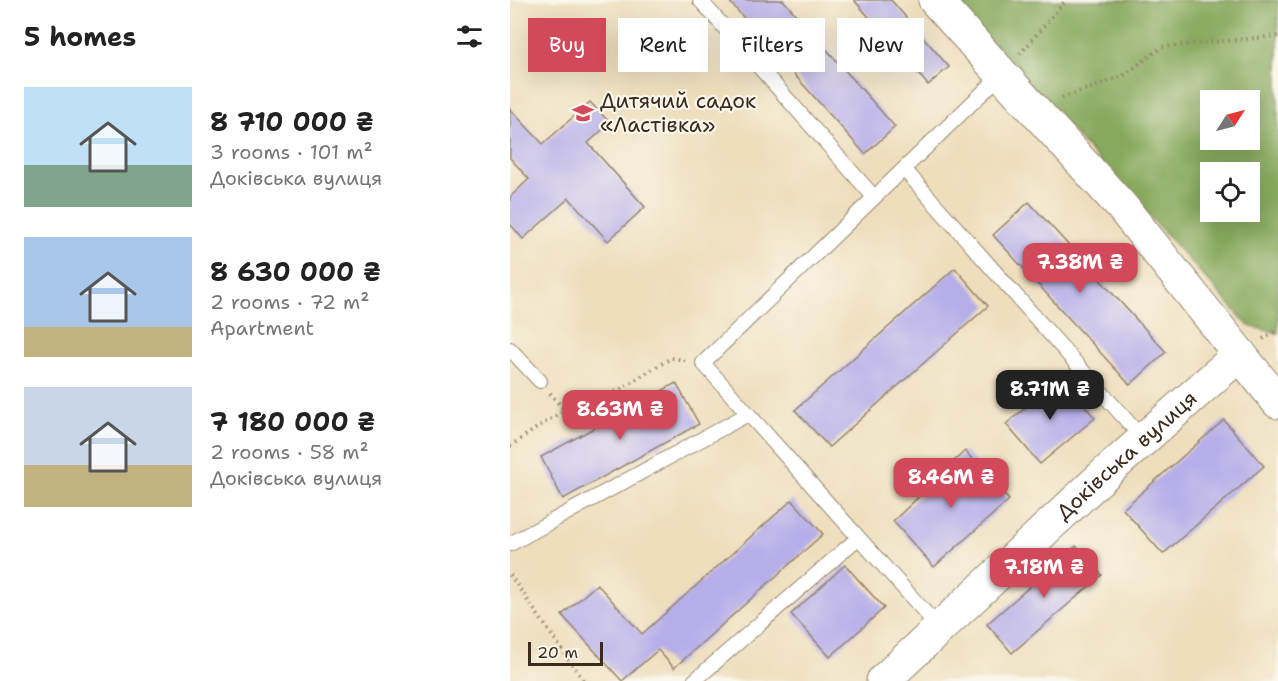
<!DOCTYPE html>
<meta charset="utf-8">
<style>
:root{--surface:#fff;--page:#f2f2f2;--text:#222;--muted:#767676;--accent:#d1495b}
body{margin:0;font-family:"Shantell Sans",sans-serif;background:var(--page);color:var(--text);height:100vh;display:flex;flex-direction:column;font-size:22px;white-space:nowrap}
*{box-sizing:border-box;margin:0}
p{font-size:20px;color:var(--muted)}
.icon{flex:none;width:33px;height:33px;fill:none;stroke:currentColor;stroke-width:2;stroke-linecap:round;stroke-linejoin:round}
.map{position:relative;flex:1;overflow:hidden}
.side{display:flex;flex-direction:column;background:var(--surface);width:510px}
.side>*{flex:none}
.top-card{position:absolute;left:18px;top:18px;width:570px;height:54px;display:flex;gap:12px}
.needle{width:39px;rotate:54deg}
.fabs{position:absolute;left:690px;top:90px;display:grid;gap:12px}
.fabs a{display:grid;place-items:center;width:60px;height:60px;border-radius:0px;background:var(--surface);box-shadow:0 6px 24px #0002;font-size:30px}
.scale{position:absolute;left:18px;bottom:15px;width:75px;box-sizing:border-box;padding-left:6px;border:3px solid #3b2a1e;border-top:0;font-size:16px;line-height:21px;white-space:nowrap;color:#3b2a1e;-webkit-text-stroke:4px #fbf7ec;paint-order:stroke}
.price{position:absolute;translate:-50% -51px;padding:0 14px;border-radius:12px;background:var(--accent);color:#fff;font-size:20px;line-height:39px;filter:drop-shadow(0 2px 3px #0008)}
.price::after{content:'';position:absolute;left:50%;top:36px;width:18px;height:14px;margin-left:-9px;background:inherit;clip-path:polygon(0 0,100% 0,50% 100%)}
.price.selected{background:#222;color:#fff}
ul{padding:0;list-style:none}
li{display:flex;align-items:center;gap:18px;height:150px;padding:0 24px}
li span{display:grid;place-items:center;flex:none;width:168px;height:120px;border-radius:0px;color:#555}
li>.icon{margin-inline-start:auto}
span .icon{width:72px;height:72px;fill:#fffc;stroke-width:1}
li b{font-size:26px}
h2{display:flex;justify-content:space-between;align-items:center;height:72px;padding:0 24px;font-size:26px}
.pill{padding:0 21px;border-radius:0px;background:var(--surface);box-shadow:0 6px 24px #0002;font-size:21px;line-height:54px}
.pill.selected{background:var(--accent);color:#fff}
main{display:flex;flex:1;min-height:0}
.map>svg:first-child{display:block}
.forest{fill:#87a95d;stroke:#616a3e;stroke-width:1.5;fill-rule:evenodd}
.building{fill:#b6aee9}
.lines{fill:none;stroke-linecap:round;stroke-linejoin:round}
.lane-casing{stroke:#94846d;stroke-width:16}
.secondary-casing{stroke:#94846d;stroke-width:35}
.path{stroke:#94846d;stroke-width:4;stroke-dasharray:1.5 4.5;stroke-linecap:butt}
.lane{stroke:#fff;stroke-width:14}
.secondary{stroke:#fff;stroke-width:33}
.labels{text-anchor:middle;stroke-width:4.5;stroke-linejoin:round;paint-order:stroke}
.poi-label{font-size:21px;fill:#3b2a1e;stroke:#fbf7ec;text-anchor:start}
.street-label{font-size:21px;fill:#3b2a1e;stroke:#fbf7ec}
</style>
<main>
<section class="side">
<h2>5 homes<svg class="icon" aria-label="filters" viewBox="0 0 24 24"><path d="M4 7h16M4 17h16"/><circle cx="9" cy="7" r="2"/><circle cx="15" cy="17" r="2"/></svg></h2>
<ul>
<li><span style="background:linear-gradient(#bfe0f5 65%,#7fa58c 0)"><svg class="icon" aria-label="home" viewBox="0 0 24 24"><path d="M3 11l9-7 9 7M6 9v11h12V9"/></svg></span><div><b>8 710 000 ₴</b><p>3 rooms · 101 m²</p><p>Доківська вулиця</p></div></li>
<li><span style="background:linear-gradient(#a9c7e8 75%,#c2b280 0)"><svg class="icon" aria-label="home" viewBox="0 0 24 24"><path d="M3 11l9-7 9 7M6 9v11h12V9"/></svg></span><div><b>8 630 000 ₴</b><p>2 rooms · 72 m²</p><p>Apartment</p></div></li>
<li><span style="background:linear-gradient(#c9d6e8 65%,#c2b280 0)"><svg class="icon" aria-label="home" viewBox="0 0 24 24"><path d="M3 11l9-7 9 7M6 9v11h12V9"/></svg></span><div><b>7 180 000 ₴</b><p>2 rooms · 58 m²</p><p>Доківська вулиця</p></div></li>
</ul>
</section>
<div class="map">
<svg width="768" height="681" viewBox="0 0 768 681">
<rect width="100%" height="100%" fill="#fbf7ec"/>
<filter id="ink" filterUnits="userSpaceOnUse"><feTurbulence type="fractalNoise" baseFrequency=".0167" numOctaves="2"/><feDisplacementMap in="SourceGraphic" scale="12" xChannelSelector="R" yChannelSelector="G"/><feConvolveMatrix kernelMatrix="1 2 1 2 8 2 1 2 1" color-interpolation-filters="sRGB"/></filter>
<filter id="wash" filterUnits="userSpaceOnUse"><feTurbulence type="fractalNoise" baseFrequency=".008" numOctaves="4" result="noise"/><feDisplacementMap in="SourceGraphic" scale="24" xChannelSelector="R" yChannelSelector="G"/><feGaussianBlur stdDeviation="1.35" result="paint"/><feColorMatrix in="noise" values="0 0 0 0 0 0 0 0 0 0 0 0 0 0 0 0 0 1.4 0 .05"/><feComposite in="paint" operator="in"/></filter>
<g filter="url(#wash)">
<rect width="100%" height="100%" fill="#eedebc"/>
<path class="forest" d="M 443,0 L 768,0 L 768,333 L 739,326 ZM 700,100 L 740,100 L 740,140 L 700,140 ZM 700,172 L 740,172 L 740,212 L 700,212 Z"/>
<g id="blocks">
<path class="building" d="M 218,0 L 273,0 L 385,127 L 355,154 Z
M 344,0 L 381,0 L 439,67 L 418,85 Z
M 80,102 L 100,123 L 78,143 L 135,207 L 98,241 L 59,198 L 13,239 L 0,224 L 0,197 L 19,179 L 0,158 L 0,109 L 33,144 Z
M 519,202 L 656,352 L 620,385 L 483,235 Z
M 445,268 L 478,306 L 319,447 L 285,410 Z
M 551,378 L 585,418 L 530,464 L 496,424 Z
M 166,383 L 189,424 L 53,499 L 31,457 Z
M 714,420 L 754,466 L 653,554 L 613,509 Z
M 455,451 L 499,500 L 424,567 L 383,521 L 415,491 L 413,489 Z
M 282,500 L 313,534 L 164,668 L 148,650 L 112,681 L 52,615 L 87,584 L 132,634 Z
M 566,546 L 592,575 L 502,653 L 477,624 Z
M 335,565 L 374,608 L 320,657 L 281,614 Z"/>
</g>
</g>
<g filter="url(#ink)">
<use href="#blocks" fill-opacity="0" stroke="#94846d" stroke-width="1.5"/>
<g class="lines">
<defs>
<path id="lane" d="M 190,0 L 364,197
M 394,169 L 633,439
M 0,349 L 30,381
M 0,544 L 238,414
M 430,629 L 193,363 L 492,74
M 184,681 L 348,538"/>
<g id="secondary">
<path d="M 425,0 L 612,207 L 768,402"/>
<path id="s1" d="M 373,681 L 599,470 L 730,354"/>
</g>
</defs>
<use href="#lane" class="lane-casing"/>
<use href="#secondary" class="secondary-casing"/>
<path class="path" d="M 510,54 L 556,0
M 552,98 L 613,76 L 652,47 L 768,36
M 753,339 L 768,330
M 40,393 L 54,410 L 79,408 L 161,358 L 176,360
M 0,446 L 54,410
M 0,575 L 74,681"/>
<use href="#lane" class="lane"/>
<use href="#secondary" class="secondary"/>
</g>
</g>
<defs>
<symbol id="school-bare" viewBox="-9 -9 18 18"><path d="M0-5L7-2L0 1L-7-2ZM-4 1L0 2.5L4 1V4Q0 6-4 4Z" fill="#d1495b" stroke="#fbf7ec" stroke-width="2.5" paint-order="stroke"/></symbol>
</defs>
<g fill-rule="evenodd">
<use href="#school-bare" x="58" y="98" width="30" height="30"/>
</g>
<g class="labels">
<g class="poi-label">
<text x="90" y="108">Дитячий садок<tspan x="90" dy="24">«Ластівка»</tspan></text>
</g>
<g class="street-label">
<text dy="7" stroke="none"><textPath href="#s1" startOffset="332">Доківська вулиця</textPath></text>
</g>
</g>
</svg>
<div class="fabs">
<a><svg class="needle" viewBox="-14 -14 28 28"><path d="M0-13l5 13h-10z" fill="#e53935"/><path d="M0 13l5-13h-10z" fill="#767676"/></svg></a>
<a><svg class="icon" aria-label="locate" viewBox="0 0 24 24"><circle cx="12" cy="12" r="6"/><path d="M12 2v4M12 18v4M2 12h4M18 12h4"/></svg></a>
</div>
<div class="scale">20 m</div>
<b class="price" style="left:570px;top:294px">7.38M ₴</b>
<b class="price selected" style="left:540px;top:421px">8.71M ₴</b>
<b class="price" style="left:110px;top:441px">8.63M ₴</b>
<b class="price" style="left:441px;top:509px">8.46M ₴</b>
<b class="price" style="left:534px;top:599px">7.18M ₴</b>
<div class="top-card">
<a class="pill selected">Buy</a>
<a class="pill">Rent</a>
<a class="pill">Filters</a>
<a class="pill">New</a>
</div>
</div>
</main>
